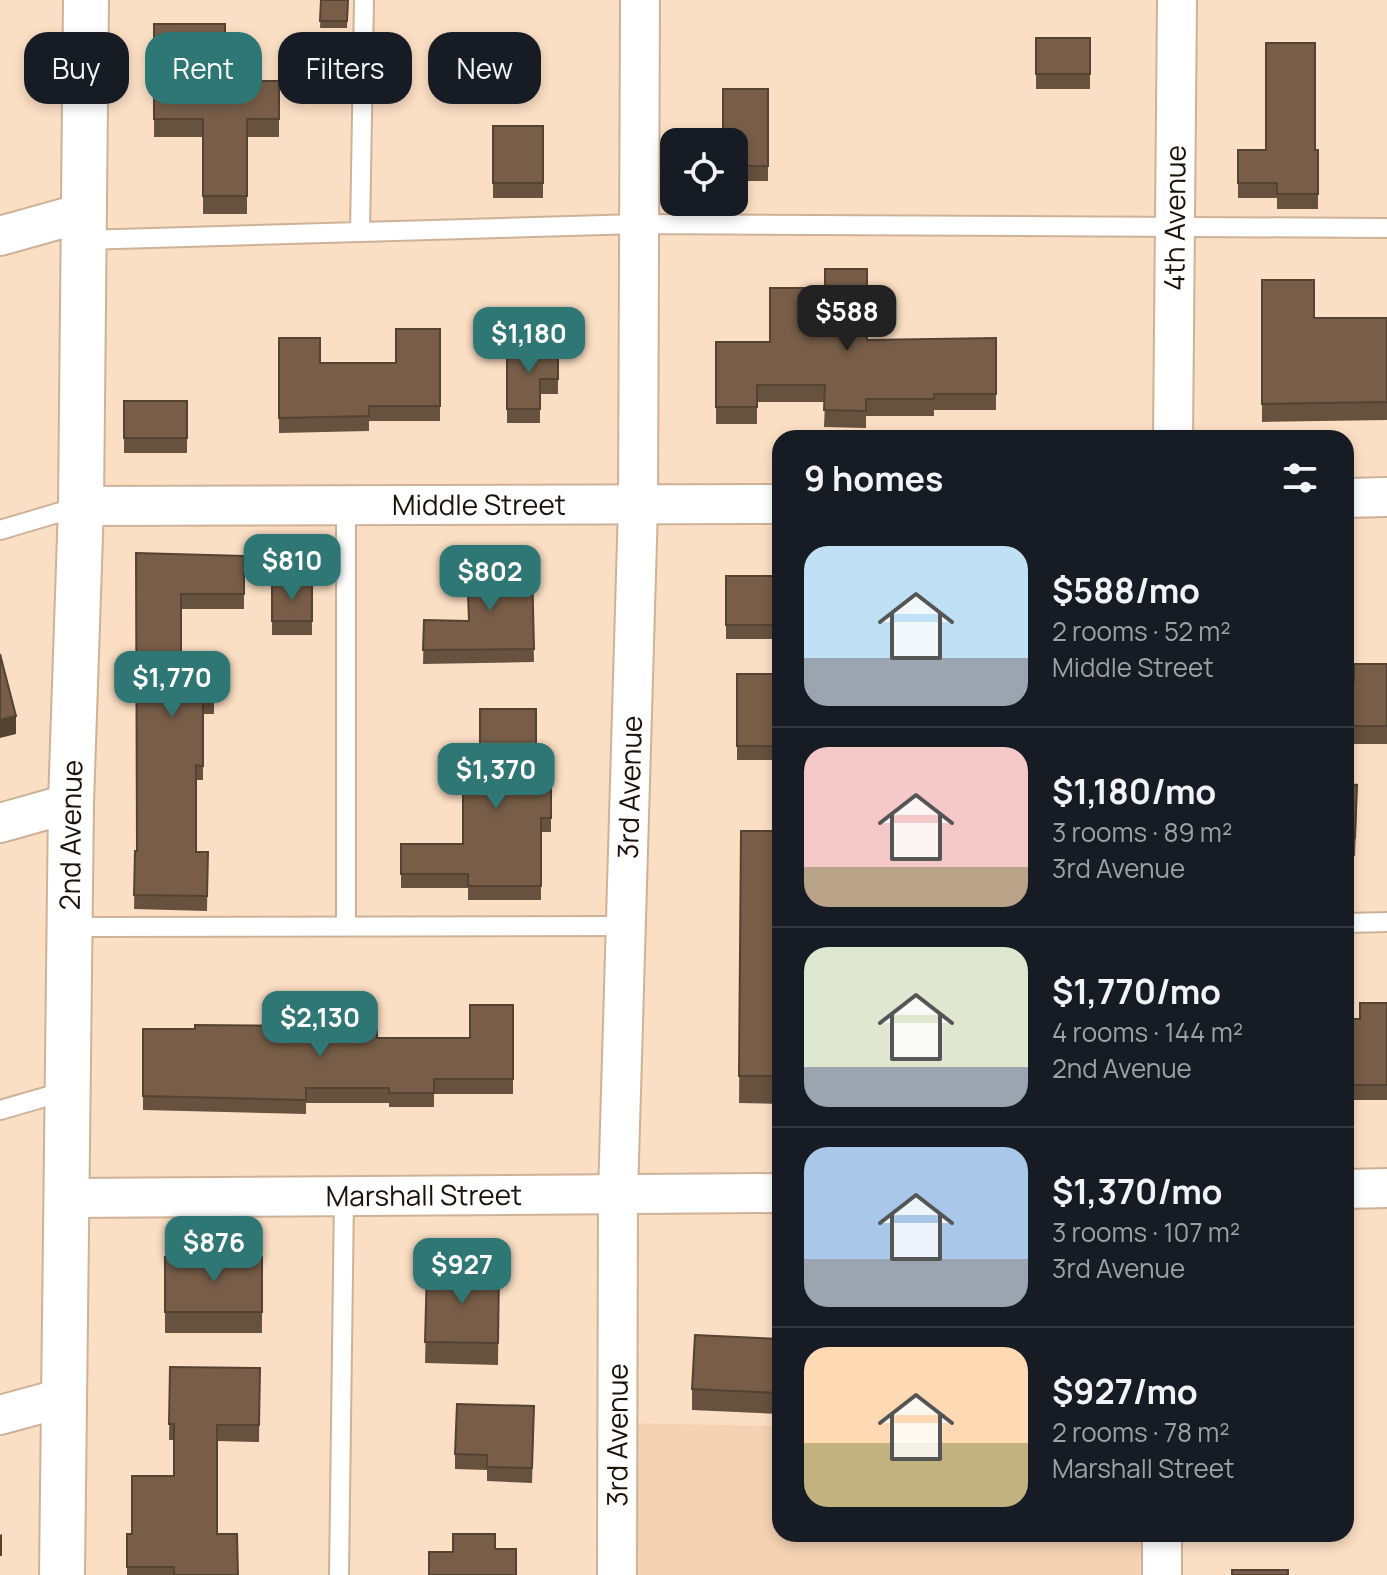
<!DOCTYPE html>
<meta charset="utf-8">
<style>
:root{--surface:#171b24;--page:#20242c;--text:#f1f3f6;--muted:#9ea1a6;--line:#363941;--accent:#2e7774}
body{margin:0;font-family:Manrope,sans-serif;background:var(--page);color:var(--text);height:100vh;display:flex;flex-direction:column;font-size:30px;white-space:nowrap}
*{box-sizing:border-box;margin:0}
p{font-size:26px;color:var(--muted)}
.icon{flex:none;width:44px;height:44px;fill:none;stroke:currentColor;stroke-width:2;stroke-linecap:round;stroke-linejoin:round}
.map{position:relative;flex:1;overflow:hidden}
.drawer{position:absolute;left:772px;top:430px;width:582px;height:1112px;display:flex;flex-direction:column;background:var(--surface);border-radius:24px;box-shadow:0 4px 12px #0003}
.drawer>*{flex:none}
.hud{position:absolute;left:24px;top:32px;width:628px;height:72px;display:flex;gap:16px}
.buttons{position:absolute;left:660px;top:128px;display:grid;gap:16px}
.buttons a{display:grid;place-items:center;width:88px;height:88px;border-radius:16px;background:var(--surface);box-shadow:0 4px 12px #0003;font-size:40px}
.price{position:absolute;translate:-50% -68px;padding:0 18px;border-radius:16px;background:var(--accent);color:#fff;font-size:26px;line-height:52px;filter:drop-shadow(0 2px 4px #0008)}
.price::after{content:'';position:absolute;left:50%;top:48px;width:24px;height:18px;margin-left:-12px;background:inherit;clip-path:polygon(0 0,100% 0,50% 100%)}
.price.active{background:#222;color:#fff}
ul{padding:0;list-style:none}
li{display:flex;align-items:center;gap:24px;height:200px;padding:0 32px}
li+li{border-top:2px solid var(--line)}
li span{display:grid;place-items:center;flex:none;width:224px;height:160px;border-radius:24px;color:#555}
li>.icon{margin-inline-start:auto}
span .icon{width:96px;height:96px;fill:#fffc;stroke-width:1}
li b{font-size:34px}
h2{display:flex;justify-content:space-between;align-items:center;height:96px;padding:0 32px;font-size:34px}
.tag{padding:0 28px;border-radius:24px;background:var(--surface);box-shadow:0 4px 12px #0003;font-size:28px;line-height:72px}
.tag.active{background:var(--accent);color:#fff}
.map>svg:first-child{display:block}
.built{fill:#f4d2b3}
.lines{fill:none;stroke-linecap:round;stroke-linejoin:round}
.service-casing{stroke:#cdb298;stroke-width:22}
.minor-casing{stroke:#cdb298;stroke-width:42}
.tertiary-casing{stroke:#cdb298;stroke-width:48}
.service{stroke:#fff;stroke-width:18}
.minor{stroke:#fff;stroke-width:38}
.tertiary{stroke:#fff;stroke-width:44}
.wall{fill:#67513f}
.shaded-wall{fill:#544233}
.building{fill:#785e49;stroke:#544233;stroke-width:2}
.labels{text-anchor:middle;stroke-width:8;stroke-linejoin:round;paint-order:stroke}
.street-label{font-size:28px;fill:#1a1108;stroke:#fff}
</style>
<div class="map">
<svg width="1387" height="1575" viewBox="0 0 1387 1575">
<rect width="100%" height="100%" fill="#fbdfc4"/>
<path class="built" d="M 617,1423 L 780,1426 L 780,1534 L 1162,1534 L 1162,1575 L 617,1575 Z"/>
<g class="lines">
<defs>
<path id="service" d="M 360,232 L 364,0
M 82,240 L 639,224 L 1387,228
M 346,506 L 346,926
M 0,530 L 81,506
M 1346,923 L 1387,922
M 70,927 L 626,926
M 0,1110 L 66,1091
M 339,1575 L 344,1197"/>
<g id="minor">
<path d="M 0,236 L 82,213"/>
<path id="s1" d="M 1173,438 L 1177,0"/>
<path d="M 1346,498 L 1387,497"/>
<path id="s2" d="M 81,506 L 780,504"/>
<path d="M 0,823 L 71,803"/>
<path d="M 1346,1189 L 1387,1188"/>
<path id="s3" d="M 68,1198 L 780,1193"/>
<path d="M 0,1415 L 66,1397"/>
<path id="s4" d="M 617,1575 L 618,1195 L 638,506 L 640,0"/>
<path d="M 1162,1575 L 1162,1534"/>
</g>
<g id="tertiary">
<path id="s5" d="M 62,1575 L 71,803 L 81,506 L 86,0"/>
</g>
</defs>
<use href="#service" class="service-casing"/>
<use href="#minor" class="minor-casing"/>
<use href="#tertiary" class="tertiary-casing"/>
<use href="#service" class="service"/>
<use href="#minor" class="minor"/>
<use href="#tertiary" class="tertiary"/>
</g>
<path class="wall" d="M 321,0 L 348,0 L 347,28 L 320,28 Z
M 154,24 L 225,81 L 279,81 L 279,137 L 247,137 L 247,214 L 203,214 L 203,137 L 154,137 Z
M 1036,38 L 1090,38 L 1090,89 L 1036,89 Z
M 768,89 L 768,181 L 734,181 L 734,142 Z
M 493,126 L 543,126 L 543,198 L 493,198 Z
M 1238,150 L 1318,150 L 1318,209 L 1277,209 L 1277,198 L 1238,198 Z
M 1262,280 L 1314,318 L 1387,318 L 1387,420 L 1262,422 Z
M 440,329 L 440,421 L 369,421 L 369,431 L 279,433 L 279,338 L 320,363 L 396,363 Z
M 996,338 L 996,410 L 934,410 L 934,416 L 866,416 L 866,428 L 824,427 L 825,402 L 757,402 L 757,424 L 716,424 L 716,342 Z
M 507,347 L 558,347 L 558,394 L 540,394 L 540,423 L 507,423 Z
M 124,401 L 187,401 L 187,453 L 124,453 Z
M 136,553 L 244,556 L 244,609 L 181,609 L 181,664 L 214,664 L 214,714 L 203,714 L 203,780 L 196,780 L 196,852 L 208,852 L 207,911 L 134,909 L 135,851 L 137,851 Z
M 532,565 L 534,662 L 423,664 L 424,620 L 468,621 Z
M 726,576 L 780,576 L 780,639 L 726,639 Z
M 272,584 L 312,584 L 312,635 L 272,635 Z
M 1387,664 L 1387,744 L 1346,744 L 1346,681 L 1354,681 Z
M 737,674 L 780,674 L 780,760 L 737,760 Z
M 536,783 L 551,783 L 551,832 L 541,832 L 541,900 L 468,900 L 468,888 L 401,888 L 401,844 L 463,844 Z
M 1346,784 L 1357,803 L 1355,856 L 1346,856 Z
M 741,831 L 780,831 L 780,1104 L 739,1103 Z
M 1387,1003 L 1387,1100 L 1346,1100 L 1346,1019 L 1360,1019 Z
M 513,1005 L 513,1094 L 434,1094 L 434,1107 L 389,1107 L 389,1103 L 306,1103 L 306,1114 L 143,1110 L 143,1029 L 306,1030 L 377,1038 L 470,1038 Z
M 165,1257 L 262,1257 L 262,1333 L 165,1333 Z
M 427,1268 L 499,1270 L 498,1365 L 425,1363 Z
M 780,1339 L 780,1414 L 692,1410 L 692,1389 Z
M 170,1367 L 260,1368 L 259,1442 L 217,1441 L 217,1534 L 238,1575 L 127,1575 L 127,1534 L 132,1534 L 174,1476 L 174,1440 L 169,1440 Z
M 534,1421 L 532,1483 L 487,1481 L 487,1470 L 455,1469 L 455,1454 Z
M 1226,1534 L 1296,1534 L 1296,1535 L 1226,1535 Z"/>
<path class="shaded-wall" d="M 16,716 L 16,734 L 0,738 L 0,720 Z
M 2,1534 L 2,1556 L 0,1556 L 0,1535 Z"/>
<path class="building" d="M 321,0 L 348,0 L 347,21 L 320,21 Z
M 154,24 L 225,24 L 225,81 L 279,81 L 279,119 L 247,119 L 247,196 L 203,196 L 203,119 L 154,119 Z
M 1036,38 L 1090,38 L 1090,74 L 1036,74 Z
M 1266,43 L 1315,43 L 1315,150 L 1318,150 L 1318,194 L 1277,194 L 1277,183 L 1238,183 L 1238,150 L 1266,150 Z
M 723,89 L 768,89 L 768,166 L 734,166 L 734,142 L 723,142 Z
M 493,126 L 543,126 L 543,183 L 493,183 Z
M 825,269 L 867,269 L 867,340 L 996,338 L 996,394 L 934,394 L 934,399 L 866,399 L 866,411 L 824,410 L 825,385 L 757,385 L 757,407 L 716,407 L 716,342 L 770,342 L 770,288 L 825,288 Z
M 1262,280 L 1314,280 L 1314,318 L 1387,318 L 1387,402 L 1262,404 Z
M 396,329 L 440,329 L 440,406 L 369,406 L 369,416 L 279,418 L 279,338 L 320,338 L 320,363 L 396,363 Z
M 507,347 L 558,347 L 558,379 L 540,379 L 540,409 L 507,409 Z
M 124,401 L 187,401 L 187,438 L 124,438 Z
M 136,553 L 244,556 L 244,594 L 181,594 L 181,664 L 214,664 L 214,700 L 203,700 L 203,766 L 196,765 L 196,852 L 208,852 L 207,896 L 134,895 L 135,851 L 137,851 Z
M 532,565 L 534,649 L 423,650 L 424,620 L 469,621 L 467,567 Z
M 726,576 L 780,576 L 780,625 L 726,625 Z
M 272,584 L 312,584 L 312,621 L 272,621 Z
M 0,654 L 16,716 L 0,720 Z
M 1354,664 L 1387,664 L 1387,726 L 1346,726 L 1346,681 L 1354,681 Z
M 737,674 L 780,674 L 780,746 L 737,746 Z
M 480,709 L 536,709 L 536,783 L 551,783 L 551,818 L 541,818 L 541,886 L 468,886 L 468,874 L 401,874 L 401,844 L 463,844 L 463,783 L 480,783 Z
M 1346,784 L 1357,785 L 1355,838 L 1346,838 Z
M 741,831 L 780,831 L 780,1076 L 739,1076 Z
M 1360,1003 L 1387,1003 L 1387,1085 L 1346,1085 L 1346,1019 L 1360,1019 Z
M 470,1005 L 513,1005 L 513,1079 L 434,1079 L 434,1093 L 389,1093 L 389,1088 L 306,1088 L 306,1100 L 143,1096 L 143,1029 L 195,1029 L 195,1025 L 306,1026 L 306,1030 L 377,1030 L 377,1038 L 470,1038 Z
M 165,1257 L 262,1257 L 262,1312 L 165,1312 Z
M 427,1268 L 499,1270 L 498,1343 L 425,1342 Z
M 695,1335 L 780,1339 L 780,1393 L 692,1389 Z
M 170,1367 L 260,1368 L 259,1425 L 217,1425 L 217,1534 L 237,1534 L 238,1575 L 174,1575 L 174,1567 L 127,1567 L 127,1534 L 132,1534 L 132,1476 L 174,1476 L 174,1424 L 169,1424 Z
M 457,1404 L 534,1406 L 532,1468 L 487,1467 L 487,1455 L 455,1454 Z
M 453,1534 L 495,1534 L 495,1549 L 516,1549 L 516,1575 L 429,1575 L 429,1552 L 453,1552 Z
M 1232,1570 L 1288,1570 L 1288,1575 L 1232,1575 Z"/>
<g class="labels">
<g class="street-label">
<text dy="10" stroke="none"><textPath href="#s1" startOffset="220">4th Avenue</textPath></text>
<text dy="10" stroke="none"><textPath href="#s2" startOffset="398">Middle Street</textPath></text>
<text dy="10" stroke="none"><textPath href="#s4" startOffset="788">3rd Avenue</textPath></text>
<text dy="10" stroke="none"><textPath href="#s5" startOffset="740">2nd Avenue</textPath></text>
<text dy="10" stroke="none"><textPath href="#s3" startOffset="356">Marshall Street</textPath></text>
<text dy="10" stroke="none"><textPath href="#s4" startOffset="140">3rd Avenue</textPath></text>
</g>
</g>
</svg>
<div class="buttons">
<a><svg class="icon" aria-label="locate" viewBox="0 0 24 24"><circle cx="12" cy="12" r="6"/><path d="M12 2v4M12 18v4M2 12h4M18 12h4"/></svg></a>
</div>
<b class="price active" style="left:847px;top:353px">$588</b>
<b class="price" style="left:529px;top:375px">$1,180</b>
<b class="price" style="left:292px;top:602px">$810</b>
<b class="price" style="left:490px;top:613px">$802</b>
<b class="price" style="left:172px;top:719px">$1,770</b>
<b class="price" style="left:496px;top:811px">$1,370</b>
<b class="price" style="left:320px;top:1059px">$2,130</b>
<b class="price" style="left:214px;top:1284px">$876</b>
<b class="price" style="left:462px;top:1306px">$927</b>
<div class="hud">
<a class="tag">Buy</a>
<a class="tag active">Rent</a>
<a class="tag">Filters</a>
<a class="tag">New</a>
</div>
<section class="drawer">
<h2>9 homes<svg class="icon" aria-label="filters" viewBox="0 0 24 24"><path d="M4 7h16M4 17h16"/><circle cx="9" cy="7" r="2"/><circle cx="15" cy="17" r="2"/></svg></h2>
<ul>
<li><span style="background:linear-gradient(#bfe0f5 70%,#9aa5b1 0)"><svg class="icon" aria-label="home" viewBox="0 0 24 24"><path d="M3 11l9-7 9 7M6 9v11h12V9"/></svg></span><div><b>$588/mo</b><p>2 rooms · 52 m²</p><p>Middle Street</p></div></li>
<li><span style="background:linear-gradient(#f6c9c9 75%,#b9a48a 0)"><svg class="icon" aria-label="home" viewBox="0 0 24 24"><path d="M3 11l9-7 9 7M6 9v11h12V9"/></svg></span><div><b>$1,180/mo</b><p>3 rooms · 89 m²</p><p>3rd Avenue</p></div></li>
<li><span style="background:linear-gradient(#dfe7d0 75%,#9aa5b1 0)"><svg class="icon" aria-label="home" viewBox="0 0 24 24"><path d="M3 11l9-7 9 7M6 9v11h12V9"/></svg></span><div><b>$1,770/mo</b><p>4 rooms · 144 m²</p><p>2nd Avenue</p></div></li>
<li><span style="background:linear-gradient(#a9c7e8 70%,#9aa5b1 0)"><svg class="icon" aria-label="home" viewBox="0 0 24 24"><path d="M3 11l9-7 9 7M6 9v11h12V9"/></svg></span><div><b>$1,370/mo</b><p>3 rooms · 107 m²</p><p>3rd Avenue</p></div></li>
<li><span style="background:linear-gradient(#ffd9b3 60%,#c2b280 0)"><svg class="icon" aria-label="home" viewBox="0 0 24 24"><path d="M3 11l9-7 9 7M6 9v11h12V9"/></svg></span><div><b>$927/mo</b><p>2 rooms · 78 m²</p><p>Marshall Street</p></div></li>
</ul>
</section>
</div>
